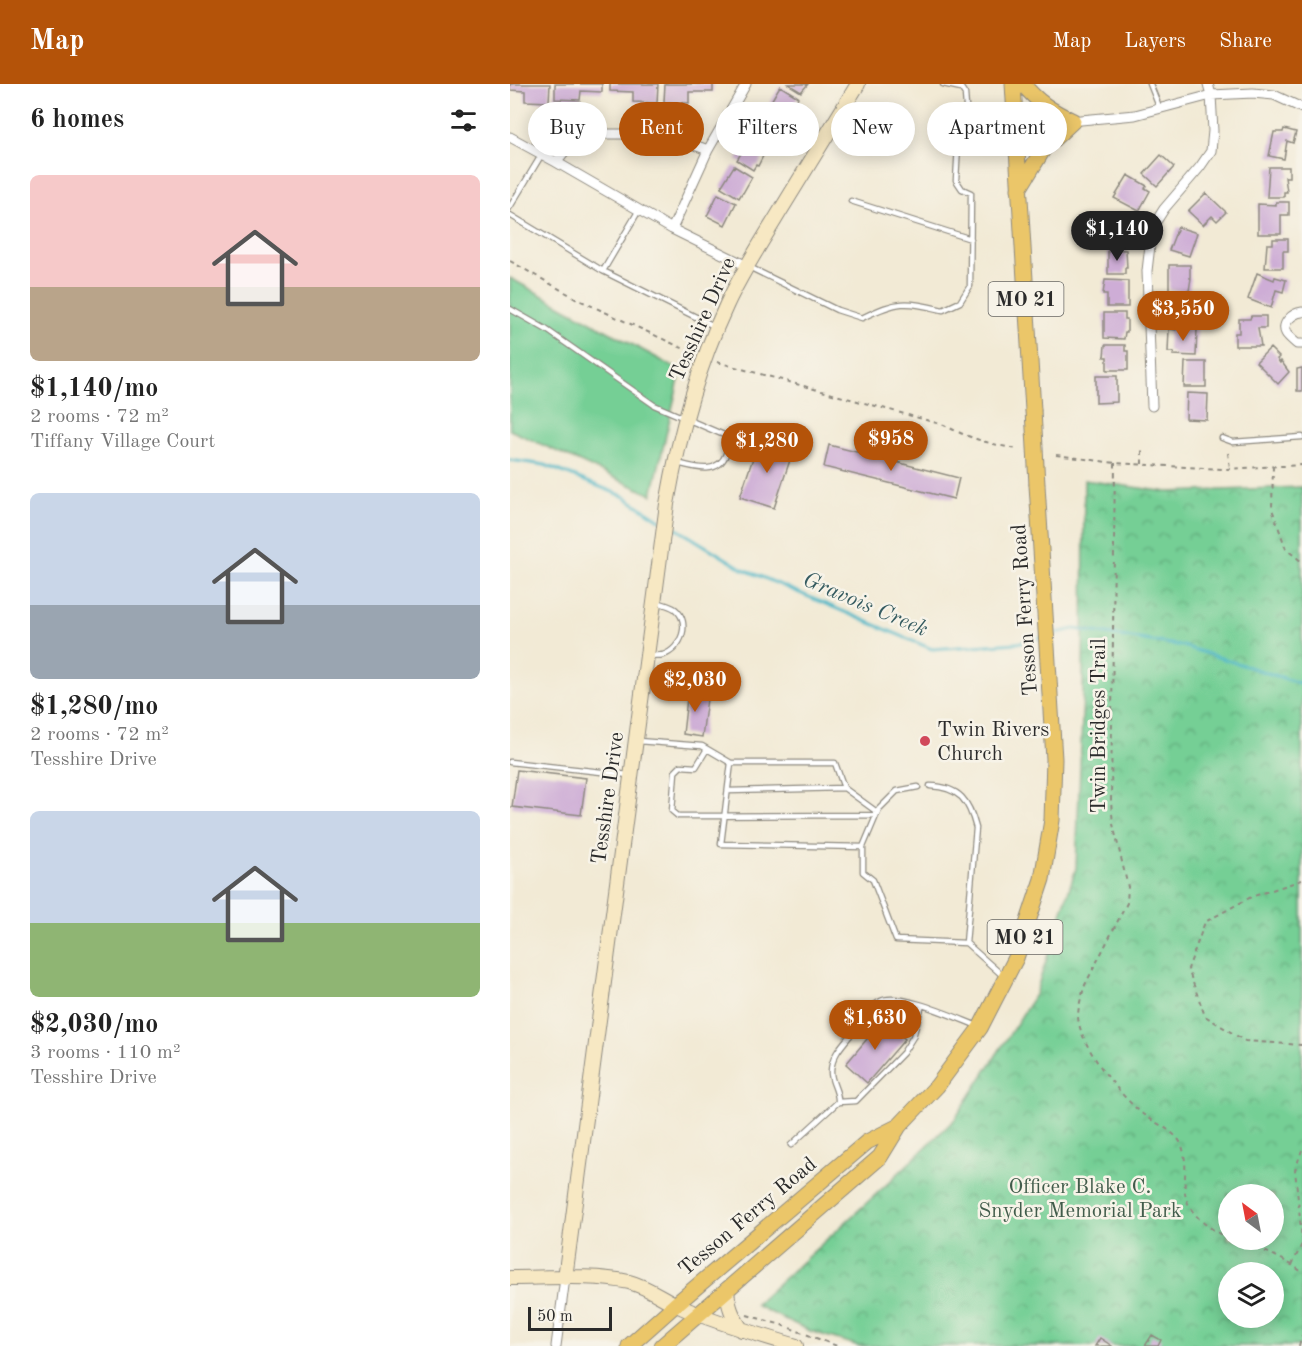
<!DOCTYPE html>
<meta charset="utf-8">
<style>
:root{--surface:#fff;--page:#f2f2f2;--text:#222;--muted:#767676;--accent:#b45309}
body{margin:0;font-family:"Old Standard TT",serif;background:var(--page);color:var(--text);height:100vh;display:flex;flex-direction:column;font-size:22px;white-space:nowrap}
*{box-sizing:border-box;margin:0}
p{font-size:20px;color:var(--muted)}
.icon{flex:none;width:33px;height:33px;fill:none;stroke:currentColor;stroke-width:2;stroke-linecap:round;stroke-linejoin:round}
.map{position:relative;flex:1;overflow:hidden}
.drawer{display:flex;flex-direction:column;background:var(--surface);width:510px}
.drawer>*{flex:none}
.top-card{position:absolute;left:18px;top:18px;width:570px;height:54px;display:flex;gap:12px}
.needle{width:39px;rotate:328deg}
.buttons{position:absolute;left:708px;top:1100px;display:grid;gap:12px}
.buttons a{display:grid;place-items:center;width:66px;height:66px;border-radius:50%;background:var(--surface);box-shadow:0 3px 15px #0003;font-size:30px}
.scale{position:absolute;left:18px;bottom:15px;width:84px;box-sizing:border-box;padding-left:6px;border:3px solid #2b2b2b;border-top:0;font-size:16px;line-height:21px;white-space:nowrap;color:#2b2b2b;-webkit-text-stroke:4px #f7f3e8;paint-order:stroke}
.price{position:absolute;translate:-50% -51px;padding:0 14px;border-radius:21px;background:var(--accent);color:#fff;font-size:20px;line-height:39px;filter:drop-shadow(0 2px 3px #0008)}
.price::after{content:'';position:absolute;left:50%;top:36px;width:18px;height:14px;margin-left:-9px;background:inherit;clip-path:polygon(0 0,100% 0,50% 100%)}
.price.on{background:#222;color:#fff}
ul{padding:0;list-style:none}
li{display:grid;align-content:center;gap:12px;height:318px;padding:0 30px}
li span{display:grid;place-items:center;height:186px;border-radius:9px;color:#555}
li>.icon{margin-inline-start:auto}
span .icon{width:108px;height:108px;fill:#fffc;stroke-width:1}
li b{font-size:26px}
h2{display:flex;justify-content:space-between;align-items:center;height:72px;padding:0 30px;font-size:26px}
.chip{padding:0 21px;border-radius:27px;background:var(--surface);box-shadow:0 3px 15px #0003;font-size:21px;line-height:54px}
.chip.on{background:var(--accent);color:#fff}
header{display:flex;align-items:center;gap:36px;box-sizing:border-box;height:84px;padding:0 30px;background:var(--accent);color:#fff}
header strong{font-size:28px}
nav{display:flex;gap:33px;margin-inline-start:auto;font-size:21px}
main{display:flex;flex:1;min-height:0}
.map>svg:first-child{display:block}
.park{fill:url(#park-crowns);stroke:#507d60;stroke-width:1.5;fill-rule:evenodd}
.pitch{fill:#75cf95;stroke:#507d60;stroke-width:1.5}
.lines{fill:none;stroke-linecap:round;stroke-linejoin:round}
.stream{stroke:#4ab6c6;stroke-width:3}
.building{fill:#ceadd6}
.lane-casing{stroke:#8e8a80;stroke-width:7}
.street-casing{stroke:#8e8a80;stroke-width:11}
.secondary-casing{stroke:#8e8a80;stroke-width:16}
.primary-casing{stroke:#8e8a80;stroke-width:17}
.path{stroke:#8e8a80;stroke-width:2;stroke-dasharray:4.5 4.5;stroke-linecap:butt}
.lane{stroke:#fff;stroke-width:4.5}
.street{stroke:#fff;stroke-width:9}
.secondary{stroke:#f7e8c3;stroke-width:14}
.primary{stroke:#ebc669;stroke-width:15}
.primary-bridge-casing{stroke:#8e8a80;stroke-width:17;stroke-linecap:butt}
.primary-bridge{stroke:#ebc669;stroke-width:15}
.poi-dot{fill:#d1495b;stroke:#f7f3e8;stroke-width:2}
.labels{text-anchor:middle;stroke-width:5;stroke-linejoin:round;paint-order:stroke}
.shield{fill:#f7f3e8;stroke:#686764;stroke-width:1.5}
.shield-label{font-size:20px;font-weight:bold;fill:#2b2b2b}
.street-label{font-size:21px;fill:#2b2b2b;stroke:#f7f3e8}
.poi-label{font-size:21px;fill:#2b2b2b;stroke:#f7f3e8;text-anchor:start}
.park-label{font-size:21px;fill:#415c4b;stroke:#f7f3e8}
.water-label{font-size:22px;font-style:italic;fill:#365c61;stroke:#f7f3e8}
</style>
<header>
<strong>Map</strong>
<nav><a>Map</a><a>Layers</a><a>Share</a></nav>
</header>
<main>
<section class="drawer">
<h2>6 homes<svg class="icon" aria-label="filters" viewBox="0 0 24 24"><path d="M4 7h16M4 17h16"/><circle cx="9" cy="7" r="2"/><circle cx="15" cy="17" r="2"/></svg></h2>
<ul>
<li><span style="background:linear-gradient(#f6c9c9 60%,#b9a48a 0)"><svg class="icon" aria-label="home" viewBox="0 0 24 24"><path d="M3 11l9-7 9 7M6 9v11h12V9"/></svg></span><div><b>$1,140/mo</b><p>2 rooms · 72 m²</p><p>Tiffany Village Court</p></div></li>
<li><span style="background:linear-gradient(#c9d6e8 60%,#9aa5b1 0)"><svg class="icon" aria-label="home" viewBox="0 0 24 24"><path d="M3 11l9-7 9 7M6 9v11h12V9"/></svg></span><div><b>$1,280/mo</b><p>2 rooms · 72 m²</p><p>Tesshire Drive</p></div></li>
<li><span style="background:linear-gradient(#c9d6e8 60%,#8fb573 0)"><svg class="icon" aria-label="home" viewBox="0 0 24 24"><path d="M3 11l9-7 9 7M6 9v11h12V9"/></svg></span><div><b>$2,030/mo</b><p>3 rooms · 110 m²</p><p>Tesshire Drive</p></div></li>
</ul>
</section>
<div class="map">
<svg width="792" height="1262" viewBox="0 0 792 1262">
<defs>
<pattern id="park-crowns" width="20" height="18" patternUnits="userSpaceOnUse" patternTransform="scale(1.5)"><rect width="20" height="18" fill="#75cf95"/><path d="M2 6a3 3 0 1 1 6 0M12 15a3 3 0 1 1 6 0" fill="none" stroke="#60a87a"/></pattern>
</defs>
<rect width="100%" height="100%" fill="#f7f3e8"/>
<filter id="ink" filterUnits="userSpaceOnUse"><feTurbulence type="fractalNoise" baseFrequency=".0167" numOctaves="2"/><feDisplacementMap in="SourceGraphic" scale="12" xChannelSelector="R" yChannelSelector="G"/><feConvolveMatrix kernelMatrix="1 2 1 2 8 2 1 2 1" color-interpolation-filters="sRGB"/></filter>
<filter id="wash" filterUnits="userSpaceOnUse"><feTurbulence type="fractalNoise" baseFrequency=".008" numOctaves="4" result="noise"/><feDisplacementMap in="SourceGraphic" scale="24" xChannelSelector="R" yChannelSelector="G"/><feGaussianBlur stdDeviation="1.35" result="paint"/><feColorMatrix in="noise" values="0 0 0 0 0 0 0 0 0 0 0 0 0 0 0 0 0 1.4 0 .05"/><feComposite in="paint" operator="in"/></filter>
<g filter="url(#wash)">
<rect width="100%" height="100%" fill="#f2ead5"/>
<path class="park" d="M 574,396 L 658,408 L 792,403 L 792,1262 L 349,1262 L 300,1247 L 245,1221 L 374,1103 L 445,1035 L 525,911 L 566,784 L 573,609 ZM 718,1110 L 764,1110 L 764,1155 L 718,1155 ZM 718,1188 L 764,1188 L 764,1233 L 718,1233 Z"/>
<path class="pitch" d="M 0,194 L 171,287 L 142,411 L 0,346 Z"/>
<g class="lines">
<path class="stream" d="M 0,376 L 35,381 L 113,412 L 150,436
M 159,440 L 233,485 L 422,565 L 507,559 L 533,553
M 542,550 L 565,545 L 673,562 L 792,600"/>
</g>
<g id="blocks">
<path class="building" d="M 0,0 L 40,0 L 39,18 L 15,17 L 15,7 L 0,6 Z
M 45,0 L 92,0 L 92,8 L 71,7 L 70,16 L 45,15 Z
M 100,0 L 148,0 L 147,19 L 123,18 L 123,8 L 100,7 Z
M 155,0 L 203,0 L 203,8 L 179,8 L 179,19 L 154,18 Z
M 278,0 L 298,0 L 291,8 Z
M 270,2 L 288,13 L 279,29 L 278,28 L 275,34 L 257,24 Z
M 254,29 L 271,39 L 264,56 L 262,55 L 259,60 L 242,50 Z
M 774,45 L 786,48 L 783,59 L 777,57 L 774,75 L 759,72 L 764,48 L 773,48 Z
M 239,56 L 256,66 L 248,82 L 246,81 L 243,86 L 227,76 Z
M 651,71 L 664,83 L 647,102 L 634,90 Z
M 224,82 L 242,93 L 233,109 L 232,109 L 229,114 L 211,103 Z
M 759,83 L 779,83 L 779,93 L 775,93 L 777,108 L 774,108 L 774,113 L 757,113 Z
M 618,91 L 637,102 L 635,104 L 640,107 L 629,127 L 604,114 Z
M 696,109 L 716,128 L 707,137 L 702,132 L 693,141 L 678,127 Z
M 208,110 L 226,119 L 215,141 L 197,132 Z
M 766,118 L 779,118 L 779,131 L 771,131 L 771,150 L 748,150 L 748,120 L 766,121 Z
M 607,129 L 626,134 L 619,159 L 592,151 L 594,145 L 598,146 L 600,139 L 603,140 Z
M 668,143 L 687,149 L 679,172 L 659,166 Z
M 763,155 L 778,155 L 778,167 L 773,167 L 773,184 L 755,184 L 757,160 L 763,160 Z
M 598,165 L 616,166 L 617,184 L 615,184 L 615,190 L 598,190 Z
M 659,181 L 680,181 L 680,194 L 681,194 L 679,207 L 659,206 Z
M 747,189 L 764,196 L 765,193 L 776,196 L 773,208 L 766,206 L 761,224 L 738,215 Z
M 595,196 L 618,197 L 618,223 L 597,223 L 597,210 L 593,210 Z
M 662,213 L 681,213 L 678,239 L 662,239 L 660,219 L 662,219 Z
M 594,229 L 615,229 L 615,235 L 617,235 L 617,248 L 615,248 L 614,255 L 594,254 Z
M 741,232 L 756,232 L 756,244 L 748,244 L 751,262 L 725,262 L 725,249 L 729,249 L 729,235 L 740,235 Z
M 666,244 L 687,245 L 686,272 L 663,271 L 664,268 L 658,268 L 659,245 L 666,246 Z
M 595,261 L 615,261 L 615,267 L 618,267 L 618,286 L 597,286 L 597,273 L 594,273 Z
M 760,264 L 769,273 L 767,275 L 770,279 L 771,277 L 779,288 L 768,300 L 746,278 Z
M 675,278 L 696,278 L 696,303 L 674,303 Z
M 792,284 L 792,307 L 787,307 L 787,285 Z
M 586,292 L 607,292 L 607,318 L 586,319 Z
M 677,309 L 698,310 L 697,336 L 676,335 Z
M 249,356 L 283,367 L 264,424 L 230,413 Z
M 319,361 L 449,394 L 444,415 L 314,383 Z
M 178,605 L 198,607 L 192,653 L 173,650 Z
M 7,686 L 76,694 L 71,731 L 2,723 Z
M 373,936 L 395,955 L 357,999 L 336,980 Z
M 642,1251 L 651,1256 L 648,1262 L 635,1262 Z
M 590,1254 L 602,1262 L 585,1262 Z"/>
</g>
</g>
<g filter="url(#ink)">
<use href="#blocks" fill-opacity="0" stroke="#8e8a80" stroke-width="1.5"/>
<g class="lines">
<defs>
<path id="lane" d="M 640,0 L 650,25
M 341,117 L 461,155
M 0,123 L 32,70
M 129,126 L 93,187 L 204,242
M 0,131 L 93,187
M 239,183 L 327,226 L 352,234 C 389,216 394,217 433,226 L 450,218 L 460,202 L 461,109 L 452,105 L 446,96 L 448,62 L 458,48 L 455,10 L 451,4 L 433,0
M 0,225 L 37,246 L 144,321 L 214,351 C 218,357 218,363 216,370 C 208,392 183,383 167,379
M 712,354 L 723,358 L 792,353
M 139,572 C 143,571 149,572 153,571 C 172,565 181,538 165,525 C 161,522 152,520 147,518
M 128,657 L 192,662 L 221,679 L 325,679 L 334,704 L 367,728
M 197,665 L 186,683 L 171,682 L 165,688 L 162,727 L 168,732 L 366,731
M 0,678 L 119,691
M 221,679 L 211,760 L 353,763
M 420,702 C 450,703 459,717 466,744 L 456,859 L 492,891
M 408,703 L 387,707 L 369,725 L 353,763 L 353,788 L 363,796 L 386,856 L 456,859
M 218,707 L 334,704
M 328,1018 L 346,1017 L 393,969 L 403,953 L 412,921
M 281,1061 L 328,1018 C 329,1007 321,999 321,988 C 321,972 333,960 343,948 C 351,938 359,923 371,917 C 388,907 449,935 468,942"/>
<path id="street" d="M 506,42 L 625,31 L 701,11 L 743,9 L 764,11 L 792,24
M 0,53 L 46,78 L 162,145 L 237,182
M 46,78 L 69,50 L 133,50 L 165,54 L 198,66
M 162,145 L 198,66 L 236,0
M 792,228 C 783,229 771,239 776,249 C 778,253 784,257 787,260 L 792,260
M 642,322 L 637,187 L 642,144 L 654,125 L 690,83 L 701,67 L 703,47 L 701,11 L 698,0
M 46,1262 L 55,1194"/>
<path id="secondary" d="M 0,1194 C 37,1194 83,1190 119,1198 C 139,1203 154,1216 173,1224 C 210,1240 248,1250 286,1262
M 55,1194 L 157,420 C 169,351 187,284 217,220 C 232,188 251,159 269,129 C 295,86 322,43 348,0
M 217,1205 C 218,1222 222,1232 232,1246"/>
<path id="primary" d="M 503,0 L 523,326
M 509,105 L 534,64 L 563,37 C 542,27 527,18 513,0
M 119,1262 L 165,1221 L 357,1058 L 389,1042
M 152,1262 L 370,1073 L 389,1042 L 427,1002 L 470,944 L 506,874 L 532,795 L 542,736 L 544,675 L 527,401"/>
</defs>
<use href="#lane" class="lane-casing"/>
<use href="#street" class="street-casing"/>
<use href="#secondary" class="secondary-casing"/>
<use href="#primary" class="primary-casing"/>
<path class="path" d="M 0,177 L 69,216 L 185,270
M 207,278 L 434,341 C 458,354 480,360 507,365
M 718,369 L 720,384
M 546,371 L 605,379 L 714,385 L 792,381
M 605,379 L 601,718 L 603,740 L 618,803 L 617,819 L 575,901 C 572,911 568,922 568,933 C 570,963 611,1013 634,1031 C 645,1039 659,1044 668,1055 C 673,1061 674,1069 675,1077 C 676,1087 674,1098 675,1109 C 678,1131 700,1145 718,1154
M 632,380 L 632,366
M 763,382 L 762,425 L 776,465 L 792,478
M 792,796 L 741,813 L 695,838 L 678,885 L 695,932 L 735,957 L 792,961
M 792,1066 L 785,1086 L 792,1155
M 721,1155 C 749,1165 767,1170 792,1188
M 782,1181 L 792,1160
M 237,1231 L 272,1241 L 327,1262
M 789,1262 L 792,1251"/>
<use href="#lane" class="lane"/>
<use href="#street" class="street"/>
<use href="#secondary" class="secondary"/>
<use href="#primary" class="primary"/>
<defs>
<path id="primary-bridge" d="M 523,326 L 527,401"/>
</defs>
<use href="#primary-bridge" class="primary-bridge-casing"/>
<use href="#primary-bridge" class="primary-bridge"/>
</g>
</g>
<circle class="poi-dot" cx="415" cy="657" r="6"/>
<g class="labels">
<g class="shield">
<rect x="478.5" y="198" width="75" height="34" rx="4.5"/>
<rect x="477.5" y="836" width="75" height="34" rx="4.5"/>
</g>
<g class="shield-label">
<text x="516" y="222">MO 21</text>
<text x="515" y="860">MO 21</text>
</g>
<g class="street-label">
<text transform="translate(192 235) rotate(-66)" y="7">Tesshire Drive</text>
<text transform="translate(514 526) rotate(-94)" y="7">Tesson Ferry Road</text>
<text transform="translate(588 642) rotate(-90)" y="7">Twin Bridges Trail</text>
<text transform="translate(97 714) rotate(-82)" y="7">Tesshire Drive</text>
<text transform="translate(237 1132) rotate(-40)" y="7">Tesson Ferry Road</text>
</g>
<g class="poi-label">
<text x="427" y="652">Twin Rivers<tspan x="427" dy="24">Church</tspan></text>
</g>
<g class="park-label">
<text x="570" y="1109">Officer Blake C.<tspan x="570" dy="24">Snyder Memorial Park</tspan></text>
</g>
<g class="water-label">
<text transform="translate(356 519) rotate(23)" y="8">Gravois Creek</text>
</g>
</g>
</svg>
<div class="buttons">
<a><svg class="needle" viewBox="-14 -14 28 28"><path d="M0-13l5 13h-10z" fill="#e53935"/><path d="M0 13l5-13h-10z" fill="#767676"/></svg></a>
<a><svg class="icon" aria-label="layers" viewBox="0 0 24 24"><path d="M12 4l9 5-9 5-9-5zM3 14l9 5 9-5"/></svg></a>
</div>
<div class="scale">50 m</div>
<b class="price on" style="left:607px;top:178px">$1,140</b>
<b class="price" style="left:673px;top:258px">$3,550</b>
<b class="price" style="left:381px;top:388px">$958</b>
<b class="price" style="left:257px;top:390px">$1,280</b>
<b class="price" style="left:185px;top:629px">$2,030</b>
<b class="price" style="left:365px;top:967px">$1,630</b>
<div class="top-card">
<a class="chip">Buy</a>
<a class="chip on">Rent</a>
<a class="chip">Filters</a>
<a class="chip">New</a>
<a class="chip">Apartment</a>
</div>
</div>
</main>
